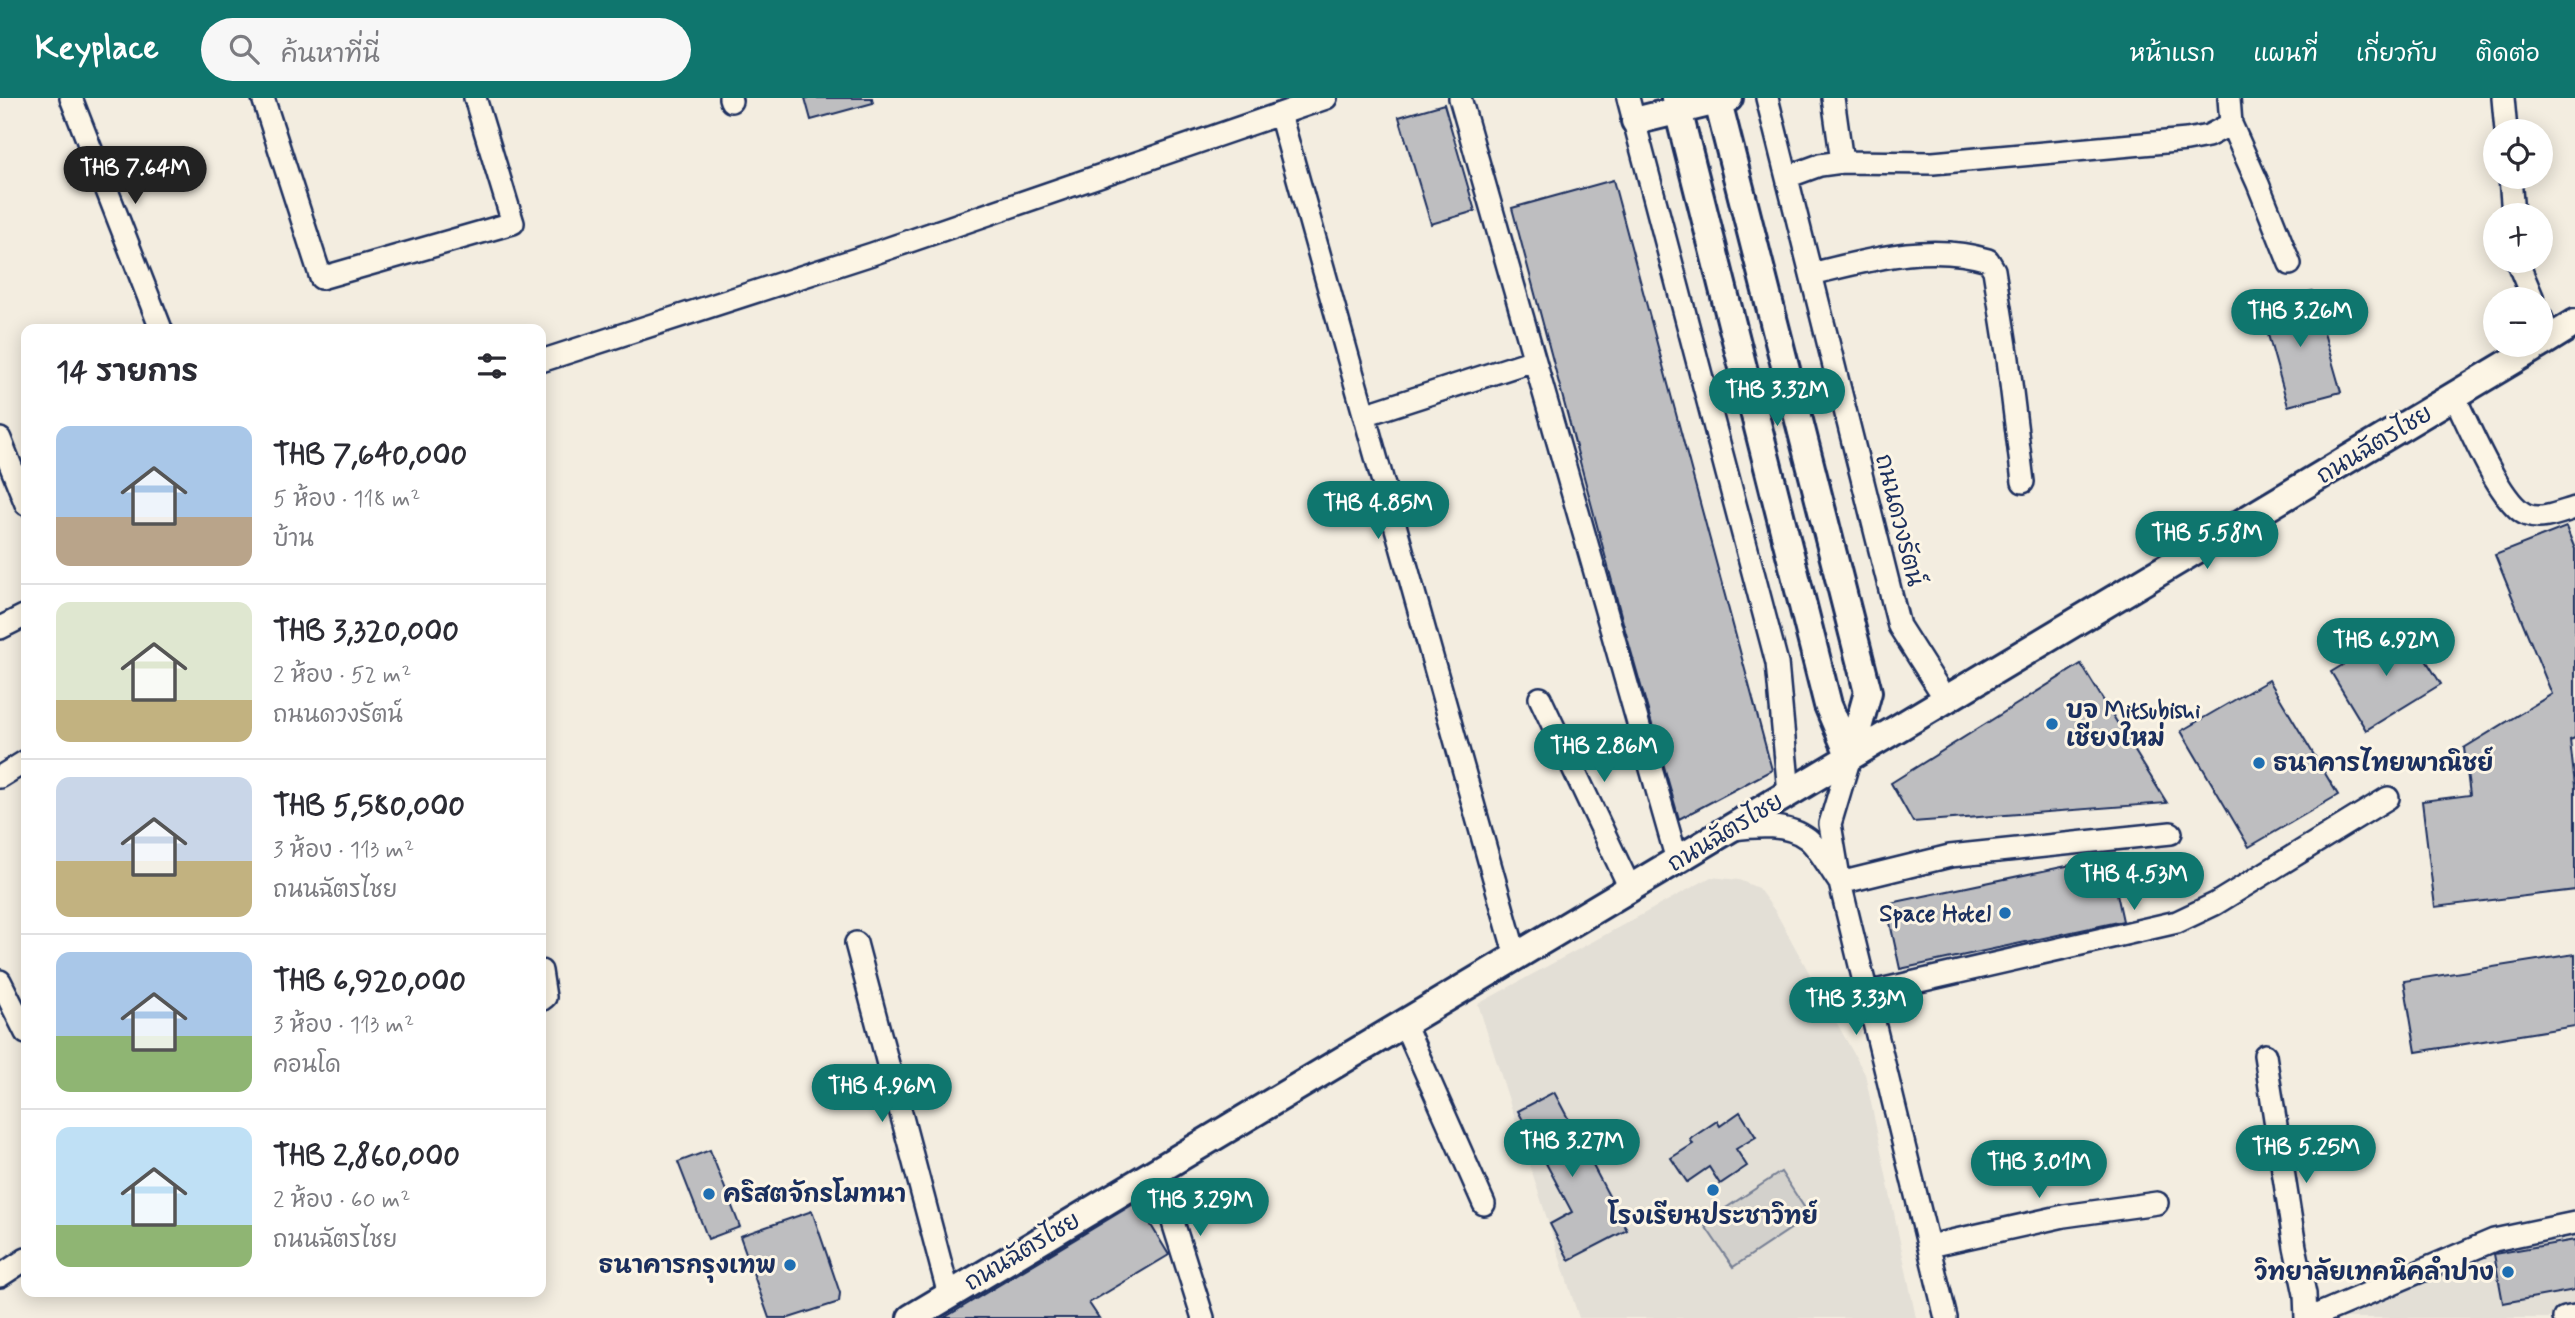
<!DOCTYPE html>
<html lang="th">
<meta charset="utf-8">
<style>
:root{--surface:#fff;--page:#f7f7f7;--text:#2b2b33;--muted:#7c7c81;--line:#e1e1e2;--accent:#0f766e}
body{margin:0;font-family:Mynerve,"Playpen Sans Thai",sans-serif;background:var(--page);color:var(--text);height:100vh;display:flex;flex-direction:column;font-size:26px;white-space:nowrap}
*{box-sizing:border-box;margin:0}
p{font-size:23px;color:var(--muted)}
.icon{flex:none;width:38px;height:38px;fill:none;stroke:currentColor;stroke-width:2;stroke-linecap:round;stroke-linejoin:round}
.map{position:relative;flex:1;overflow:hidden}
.details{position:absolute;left:21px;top:226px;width:525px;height:973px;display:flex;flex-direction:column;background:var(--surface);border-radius:14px;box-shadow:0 4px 18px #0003}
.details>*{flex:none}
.buttons{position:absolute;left:2483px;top:21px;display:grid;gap:14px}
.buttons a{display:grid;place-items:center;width:70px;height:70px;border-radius:50%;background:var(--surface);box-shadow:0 4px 18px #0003;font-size:35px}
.price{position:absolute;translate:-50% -60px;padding:0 16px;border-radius:24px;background:var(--accent);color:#fff;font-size:23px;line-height:46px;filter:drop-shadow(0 2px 4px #0008)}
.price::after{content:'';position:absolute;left:50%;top:42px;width:21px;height:16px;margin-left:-10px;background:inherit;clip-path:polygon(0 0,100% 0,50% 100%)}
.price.current{background:#222;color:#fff}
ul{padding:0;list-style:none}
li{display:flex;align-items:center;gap:21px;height:175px;padding:0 35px}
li+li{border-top:2px solid var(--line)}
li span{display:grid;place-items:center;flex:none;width:196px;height:140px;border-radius:14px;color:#555}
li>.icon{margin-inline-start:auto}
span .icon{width:84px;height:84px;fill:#fffc;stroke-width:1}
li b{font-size:30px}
h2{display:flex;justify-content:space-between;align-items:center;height:84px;padding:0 35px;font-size:30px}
header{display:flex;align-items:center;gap:42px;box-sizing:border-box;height:98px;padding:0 35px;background:var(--accent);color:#fff}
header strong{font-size:33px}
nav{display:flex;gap:38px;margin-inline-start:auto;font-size:24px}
.search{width:490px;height:63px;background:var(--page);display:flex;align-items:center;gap:18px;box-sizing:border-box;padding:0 24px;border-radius:38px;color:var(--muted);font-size:26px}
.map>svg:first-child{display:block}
.built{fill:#e3dfd6}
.green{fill:#d3d1cc;stroke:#778095;stroke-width:2}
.building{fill:#bebec0;stroke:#1b2f5e;stroke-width:2}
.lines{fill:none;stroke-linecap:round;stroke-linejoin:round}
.minor-casing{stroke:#1b2f5e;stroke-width:26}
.major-casing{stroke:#1b2f5e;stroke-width:32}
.minor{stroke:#fcf5e5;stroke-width:21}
.major{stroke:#fcf5e5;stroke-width:26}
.poi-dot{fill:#1f6fb2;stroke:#fcf5e5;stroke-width:2.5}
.labels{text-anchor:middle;stroke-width:6;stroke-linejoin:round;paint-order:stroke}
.street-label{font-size:24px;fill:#1b2f5e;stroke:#fcf5e5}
.poi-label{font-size:24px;font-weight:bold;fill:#1b2f5e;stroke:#fcf5e5;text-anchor:start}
</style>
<header>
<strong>Keyplace</strong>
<div class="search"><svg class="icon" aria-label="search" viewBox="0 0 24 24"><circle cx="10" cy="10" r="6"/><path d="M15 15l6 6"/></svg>ค้นหาที่นี่</div>
<nav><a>หน้าแรก</a><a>แผนที่</a><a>เกี่ยวกับ</a><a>ติดต่อ</a></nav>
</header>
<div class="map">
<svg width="2575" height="1220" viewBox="0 0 2575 1220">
<rect width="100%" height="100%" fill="#f3ede0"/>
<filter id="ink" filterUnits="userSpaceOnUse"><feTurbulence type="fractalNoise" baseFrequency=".0143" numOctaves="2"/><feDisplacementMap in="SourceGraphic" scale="14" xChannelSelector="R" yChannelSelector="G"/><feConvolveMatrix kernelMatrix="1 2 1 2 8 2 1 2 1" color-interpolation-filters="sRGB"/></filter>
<g filter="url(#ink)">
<path class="built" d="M 1711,779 L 1739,782 L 1758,790 L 1775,813 L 1865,976 L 1916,1220 L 1579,1220 L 1478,906 Z
M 2575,1137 L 2575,1220 L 2320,1220 L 2512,1147 Z"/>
<path class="green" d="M 1781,1074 L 1810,1118 L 1733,1169 L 1703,1125 Z"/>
<path class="building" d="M 805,0 L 872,0 L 873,5 L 811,22 Z
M 1444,6 L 1475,113 L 1431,126 L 1399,19 Z
M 1613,82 L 1772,672 L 1679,721 L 1625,532 L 1512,110 Z
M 2312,193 L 2341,294 L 2288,308 L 2260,208 Z
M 2566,429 L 2575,451 L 2575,640 L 2570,642 L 2575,688 L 2575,792 L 2435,809 L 2422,703 L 2470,697 L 2464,650 L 2552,596 L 2495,457 Z
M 2405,529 L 2441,586 L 2366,632 L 2331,574 Z
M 2081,566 L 2167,705 L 1913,724 L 1891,685 Z
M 2269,582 L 2338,697 L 2249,749 L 2181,633 Z
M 2109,759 L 2123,823 L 1900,871 L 1886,806 Z
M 2575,856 L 2575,928 L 2416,954 L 2404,883 Z
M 1554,994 L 1627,1132 L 1569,1162 L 1550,1126 L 1572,1114 L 1518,1013 Z
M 1740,1014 L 1756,1039 L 1736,1051 L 1747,1068 L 1720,1086 L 1709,1069 L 1687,1084 L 1671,1060 L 1693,1046 L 1690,1041 L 1717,1023 L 1720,1028 Z
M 710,1052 L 740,1129 L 708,1141 L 678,1064 Z
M 1137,1104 L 1169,1157 L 1089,1205 L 1099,1220 L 944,1220 Z
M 812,1113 L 840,1195 L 839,1204 L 789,1220 L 769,1220 L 740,1138 Z
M 2575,1142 L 2575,1192 L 2503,1205 L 2494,1156 Z"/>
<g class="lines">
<defs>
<path id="minor" d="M 71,0 L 161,231
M 263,0 L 321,180 L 513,125 L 475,0
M 730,0 L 731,3
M 1460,0 L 1677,762
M 1628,0 L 1777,565 L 1789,695
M 1767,0 L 1899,528 L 1946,602
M 1833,0 L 1842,64
M 2503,0 L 2506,33
M 1280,16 L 1516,859
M 2231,26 L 2258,86 L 2290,166
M 1787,79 L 1820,67 L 1842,64 L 1933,65 L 2187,42 L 2208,38 L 2231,26 L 2229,0
M 2510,79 L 2513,117
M 2517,163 L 2533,201
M 1811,176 C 1869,162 1929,144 1988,162 L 1994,172 L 2008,261 L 2023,384
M 2541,219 L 2550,240
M 541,263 L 872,156 L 1326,0
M 2454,298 C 2468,325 2500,406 2527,417 C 2542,423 2561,414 2575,410
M 1364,317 L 1534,262
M 0,341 L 26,406
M 0,530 L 26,517
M 1540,600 L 1630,790
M 1850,659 L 1830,726 L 1840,785 L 1946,1220
M 0,679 L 26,663
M 1733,731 C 1756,728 1788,725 1808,741 C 1819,750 1831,773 1840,785 L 1950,758 L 2171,735
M 856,845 L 949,1197
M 541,873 L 545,899 L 541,902
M 0,883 L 26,935
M 1867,895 L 2177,824 L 2215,806 L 2388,700
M 1404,925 L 1484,1106
M 2265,957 L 2295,1149 L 2305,1196 L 2306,1220
M 1157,1073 L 1203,1220
M 1929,1148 L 2064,1118 L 2157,1105
M 0,1178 L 26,1161
M 2310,1220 L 2494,1142 L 2575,1125
M 2564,1220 L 2575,1218"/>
<path id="major" d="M 1675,0 L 1828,607 L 1850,659
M 1717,0 L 1868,594 L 1850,659
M 1635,23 L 1729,0
M 2541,246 L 2575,225
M 911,1220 L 2539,247"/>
</defs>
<use href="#minor" class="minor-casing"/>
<use href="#major" class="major-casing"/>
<use href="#minor" class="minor"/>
<use href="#major" class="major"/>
</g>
</g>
<g class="poi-dot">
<circle cx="2052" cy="626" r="7"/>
<circle cx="2259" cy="665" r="7"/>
<circle cx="2005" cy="815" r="7"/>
<circle cx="1713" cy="1092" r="7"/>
<circle cx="709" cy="1096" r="7"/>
<circle cx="790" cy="1167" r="7"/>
<circle cx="2508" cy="1174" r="7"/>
</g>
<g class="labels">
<g class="street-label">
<text transform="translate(2374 346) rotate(-31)" y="8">ถนนฉัตรไชย</text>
<text transform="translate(1900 422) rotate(76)" y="8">ถนนดวงรัตน์</text>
<text transform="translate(1725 734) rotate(-31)" y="8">ถนนฉัตรไชย</text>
<text transform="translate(1022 1153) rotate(-31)" y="8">ถนนฉัตรไชย</text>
</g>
<g class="poi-label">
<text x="2066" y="620">บจ Mitsubishi<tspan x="2066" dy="28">เชียงใหม่</tspan></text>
<text x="2273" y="673">ธนาคารไทยพาณิชย์</text>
<text x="1991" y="823" text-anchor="end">Space Hotel</text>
<text x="723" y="1104">คริสตจักรโมทนา</text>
<text x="1713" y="1126" text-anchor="middle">โรงเรียนประชาวิทย์</text>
<text x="776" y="1175" text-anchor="end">ธนาคารกรุงเทพ</text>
<text x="2494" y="1182" text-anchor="end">วิทยาลัยเทคนิคลำปาง</text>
</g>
</g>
</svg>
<div class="buttons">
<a><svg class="icon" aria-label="locate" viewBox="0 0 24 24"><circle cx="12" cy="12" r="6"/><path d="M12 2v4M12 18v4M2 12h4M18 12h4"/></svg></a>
<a>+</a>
<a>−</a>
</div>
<b class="price current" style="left:135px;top:108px">THB 7.64M</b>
<b class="price" style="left:2300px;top:251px">THB 3.26M</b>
<b class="price" style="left:1777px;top:330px">THB 3.32M</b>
<b class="price" style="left:1378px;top:443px">THB 4.85M</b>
<b class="price" style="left:2207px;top:473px">THB 5.58M</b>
<b class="price" style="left:2386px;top:580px">THB 6.92M</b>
<b class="price" style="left:1604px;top:686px">THB 2.86M</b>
<b class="price" style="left:2134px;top:814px">THB 4.53M</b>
<b class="price" style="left:1856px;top:939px">THB 3.33M</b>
<b class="price" style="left:882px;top:1026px">THB 4.96M</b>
<b class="price" style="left:1572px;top:1081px">THB 3.27M</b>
<b class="price" style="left:2306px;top:1087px">THB 5.25M</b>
<b class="price" style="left:2039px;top:1102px">THB 3.01M</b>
<b class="price" style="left:1200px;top:1140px">THB 3.29M</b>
<section class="details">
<h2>14 รายการ<svg class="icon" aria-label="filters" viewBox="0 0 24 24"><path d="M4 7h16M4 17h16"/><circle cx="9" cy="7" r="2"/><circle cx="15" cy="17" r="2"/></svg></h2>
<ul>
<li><span style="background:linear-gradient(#a9c7e8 65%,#b9a48a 0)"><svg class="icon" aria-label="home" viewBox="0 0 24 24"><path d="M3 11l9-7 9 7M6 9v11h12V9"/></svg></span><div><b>THB 7,640,000</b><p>5 ห้อง · 118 m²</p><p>บ้าน</p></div></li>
<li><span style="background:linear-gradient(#dfe7d0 70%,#c2b280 0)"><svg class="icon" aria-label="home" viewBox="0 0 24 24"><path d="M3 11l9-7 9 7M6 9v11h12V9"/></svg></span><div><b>THB 3,320,000</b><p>2 ห้อง · 52 m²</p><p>ถนนดวงรัตน์</p></div></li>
<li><span style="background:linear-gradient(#c9d6e8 60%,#c2b280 0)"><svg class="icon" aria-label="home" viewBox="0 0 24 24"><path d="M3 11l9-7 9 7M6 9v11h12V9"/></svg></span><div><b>THB 5,580,000</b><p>3 ห้อง · 113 m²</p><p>ถนนฉัตรไชย</p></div></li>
<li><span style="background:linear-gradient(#a9c7e8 60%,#8fb573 0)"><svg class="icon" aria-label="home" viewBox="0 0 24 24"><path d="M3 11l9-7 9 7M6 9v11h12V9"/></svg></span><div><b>THB 6,920,000</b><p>3 ห้อง · 113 m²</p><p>คอนโด</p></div></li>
<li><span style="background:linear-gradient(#bfe0f5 70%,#8fb573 0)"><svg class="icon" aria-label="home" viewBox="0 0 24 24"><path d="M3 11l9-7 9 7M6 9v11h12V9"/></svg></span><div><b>THB 2,860,000</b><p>2 ห้อง · 60 m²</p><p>ถนนฉัตรไชย</p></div></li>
</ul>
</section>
</div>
